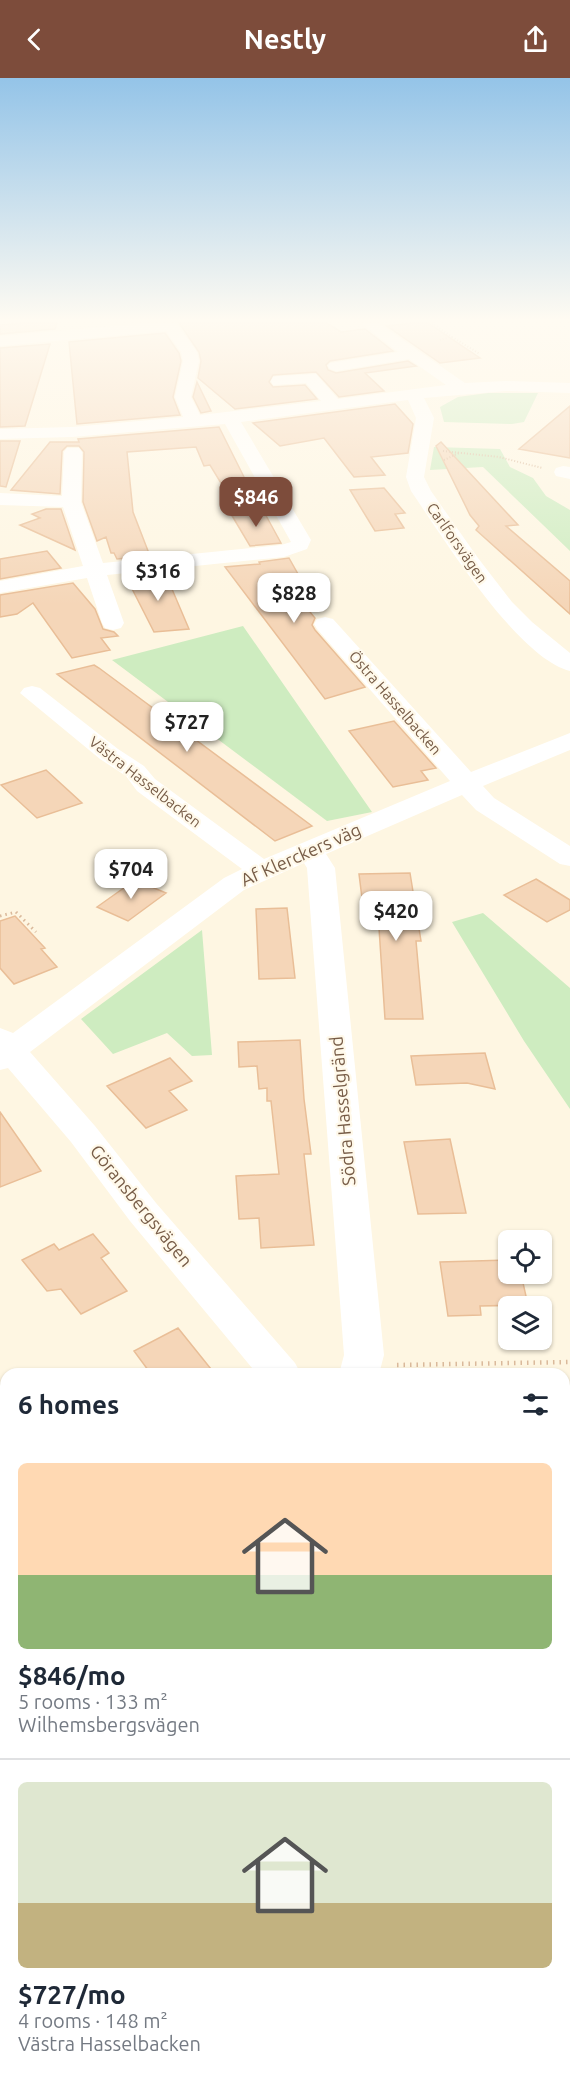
<!DOCTYPE html>
<meta charset="utf-8">
<style>
:root{--surface:#fff;--page:#f6f6f7;--text:#1f2937;--muted:#747a83;--line:#e0e1e3;--accent:#7d4c3b}
body{margin:0;font-family:Ubuntu,sans-serif;background:var(--page);color:var(--text);height:100vh;display:flex;flex-direction:column;font-size:22px;white-space:nowrap}
*{box-sizing:border-box;margin:0}
p{font-size:20px;color:var(--muted)}
.icon{flex:none;width:33px;height:33px;fill:none;stroke:currentColor;stroke-width:2;stroke-linecap:round;stroke-linejoin:round}
.map{position:relative;flex:1;overflow:hidden}
.sheet{position:absolute;left:0px;top:1290px;width:570px;height:720px;display:flex;flex-direction:column;background:var(--surface);border-radius:18px 18px 0 0;box-shadow:0 2px 4px #0004}
.sheet>*{flex:none}
.buttons{position:absolute;left:498px;top:1152px;display:grid;gap:12px}
.buttons a{display:grid;place-items:center;width:54px;height:54px;border-radius:9px;background:var(--surface);box-shadow:0 2px 4px #0004;font-size:30px}
.price{position:absolute;translate:-50% -51px;padding:0 14px;border-radius:12px;background:#fff;color:#222;font-size:20px;line-height:39px;filter:drop-shadow(0 2px 3px #0008)}
.price::after{content:'';position:absolute;left:50%;top:36px;width:18px;height:14px;margin-left:-9px;background:inherit;clip-path:polygon(0 0,100% 0,50% 100%)}
.price.active{background:var(--accent);color:#fff}
ul{padding:0;list-style:none}
li{display:grid;align-content:center;gap:12px;height:318px;padding:0 18px}
li+li{border-top:2px solid var(--line)}
li span{display:grid;place-items:center;height:186px;border-radius:9px;color:#555}
li>.icon{margin-inline-start:auto}
span .icon{width:108px;height:108px;fill:#fffc;stroke-width:1}
li b{font-size:26px}
h2{display:flex;justify-content:space-between;align-items:center;height:72px;padding:0 18px;font-size:26px}
header{display:flex;justify-content:space-between;align-items:center;height:78px;padding:0 18px;background:var(--accent);color:#fff;font-size:27px;font-weight:600}
.map>svg:first-child{display:block}
.green{fill:#ceecc0}
.building{fill:#f5d6b8;stroke:#e9be97;stroke-width:1.5}
.lines{fill:none;stroke-linecap:round;stroke-linejoin:round}
.path-far3{stroke:#dab99b;stroke-width:2;stroke-dasharray:1 2;stroke-linecap:butt}
.path-far2{stroke:#dab99b;stroke-width:3;stroke-dasharray:1.5 4;stroke-linecap:butt}
.path-far1{stroke:#dab99b;stroke-width:4.5;stroke-dasharray:1.5 5;stroke-linecap:butt}
.path{stroke:#dab99b;stroke-width:6;stroke-dasharray:2 7;stroke-linecap:butt}
.minor{fill:#fff;fill-rule:evenodd}
.labels{text-anchor:middle;stroke-width:4.5;stroke-linejoin:round;paint-order:stroke}
.far-street-label{font-size:15px;fill:#775c47;stroke:#fff9ea}
.street-label{font-size:18px;fill:#775c47;stroke:#fff9ea}
</style>
<header><svg class="icon" aria-label="back" viewBox="0 0 24 24"><path d="M15 5l-7 7 7 7"/></svg>Nestly<svg class="icon" aria-label="share" viewBox="0 0 24 24"><path d="M12 15V3M7 8l5-5 5 5M5 13v7h14v-7"/></svg></header>
<div class="map">
<svg width="570" height="2010" viewBox="0 0 570 2010">
<rect width="100%" height="100%" fill="#fef6e2"/>
<path class="green" d="M 488,315 L 538,315 L 524,344 L 512,346 L 444,344 L 440,329 L 458,319 Z
M 434,369 L 500,371 L 510,389 L 533,400 L 546,418 L 570,432 L 570,473 L 483,389 L 430,392 Z
M 243,548 L 372,734 L 327,743 L 112,582 Z
M 483,835 L 570,910 L 570,1031 L 524,963 L 452,844 Z
M 202,852 L 212,977 L 192,978 L 167,955 L 113,976 L 81,941 Z"/>
<path class="building" d="M 24,245 L 57,245 L 55,251 L 0,256 L 0,247 Z
M 179,245 L 327,245 L 341,254 L 365,251 L 393,273 L 330,283 L 326,287 L 328,292 L 336,295 L 408,283 L 416,288 L 365,295 L 384,313 L 339,319 L 316,294 L 273,297 L 269,304 L 273,309 L 305,307 L 317,321 L 235,331 L 198,300 L 201,283 L 199,274 Z
M 412,245 L 428,245 L 480,280 L 440,285 L 387,248 Z
M 165,255 L 179,275 L 181,283 L 173,319 L 180,337 L 77,346 L 69,264 Z
M 50,266 L 25,348 L 0,349 L 0,270 Z
M 197,304 L 211,333 L 201,335 L 193,319 Z
M 395,326 L 413,346 L 408,375 L 371,379 L 385,397 L 354,399 L 324,360 L 280,368 L 253,345 Z
M 570,328 L 570,380 L 519,371 Z
M 219,349 L 251,413 L 227,415 L 210,387 L 204,388 L 196,369 L 127,374 L 133,434 L 150,478 L 117,481 L 114,475 L 111,475 L 106,459 L 97,463 L 83,424 L 84,374 L 79,368 L 67,368 L 62,373 L 60,416 L 11,412 L 50,364 L 79,364 L 78,361 Z
M 0,363 L 20,363 L 6,409 L 0,408 Z
M 441,364 L 518,447 L 506,448 L 570,503 L 570,536 L 476,452 L 479,448 L 470,437 L 436,368 Z
M 384,410 L 405,435 L 395,436 L 404,450 L 375,453 L 350,412 Z
M 46,431 L 61,431 L 75,472 L 20,447 L 40,440 L 32,436 Z
M 263,432 L 281,465 L 250,468 L 231,436 Z
M 47,473 L 61,490 L 0,501 L 0,481 Z
M 289,480 L 303,505 L 288,507 L 315,540 L 312,547 L 315,552 L 365,609 L 325,621 L 225,489 L 260,486 L 259,484 Z
M 157,494 L 158,498 L 166,497 L 189,551 L 154,554 L 125,497 Z
M 73,505 L 95,531 L 103,551 L 114,554 L 118,558 L 101,560 L 110,572 L 72,580 L 33,525 L 17,536 L 0,539 L 0,517 Z
M 94,587 L 99,590 L 312,748 L 275,763 L 57,596 Z
M 394,643 L 436,690 L 421,693 L 428,702 L 393,709 L 349,653 Z
M 46,692 L 82,725 L 37,740 L 1,707 Z
M 410,795 L 421,863 L 416,863 L 423,941 L 385,941 L 379,850 L 374,850 L 370,820 L 362,820 L 359,796 Z
M 536,801 L 570,822 L 570,832 L 547,844 L 504,817 Z
M 135,802 L 166,815 L 128,843 L 97,829 Z
M 287,830 L 295,900 L 259,901 L 256,831 Z
M 15,838 L 45,870 L 41,871 L 57,889 L 14,906 L 0,890 L 0,843 Z
M 300,962 L 304,1021 L 311,1076 L 304,1076 L 314,1167 L 261,1170 L 259,1140 L 239,1141 L 236,1098 L 279,1096 L 271,1023 L 267,1023 L 267,1010 L 259,1011 L 257,988 L 239,989 L 238,964 Z
M 485,975 L 495,1011 L 467,1005 L 416,1007 L 411,978 Z
M 170,980 L 192,1003 L 169,1013 L 187,1032 L 146,1050 L 107,1008 Z
M 0,1034 L 41,1093 L 0,1109 Z
M 450,1061 L 466,1135 L 418,1136 L 404,1064 Z
M 93,1156 L 109,1175 L 101,1180 L 127,1213 L 81,1236 L 61,1211 L 47,1213 L 22,1182 L 54,1166 L 59,1172 Z
M 508,1182 L 508,1196 L 521,1196 L 528,1227 L 480,1228 L 481,1237 L 448,1238 L 440,1184 Z
M 178,1250 L 215,1296 L 151,1296 L 134,1273 Z"/>
<g class="lines">
<path class="path-far3" d="M 432,245 L 452,259 L 439,262
M 452,259 L 480,276
M 443,373 L 499,379 L 542,390
M 444,382 L 459,375"/>
<path class="path-far2" d="M 0,838 L 16,834 L 36,854"/>
<path class="path-far1" d="M 397,1287 L 570,1284"/>
<path class="path" d="M 0,1520 L 6,1517
M 0,1701 L 6,1712
M 0,1828 L 6,1840"/>
<path class="minor" d="M 149,245 L 176,245 L 197,274 L 199,283 L 191,319 L 200,337 L 321,323 L 306,305 L 273,307 L 271,303 L 273,299 L 279,298 L 316,296 L 338,321 L 446,307 L 409,281 L 336,293 L 330,291 L 328,288 L 330,285 L 398,274 L 361,245 L 378,245 L 465,305 L 506,303 L 570,305 L 570,315 L 506,313 L 424,320 L 434,340 L 424,399 L 431,413 L 478,480 L 512,524 L 532,544 L 570,575 L 570,593 C 517,580 442,458 411,413 L 406,399 L 416,340 L 408,322 L 241,344 L 311,462 L 307,471 L 284,479 L 107,497 L 124,545 L 121,550 L 113,552 L 105,550 L 102,545 L 87,500 L 0,515 L 0,503 L 83,488 L 63,429 L 0,427 L 0,415 L 62,418 L 64,374 L 67,370 L 79,370 L 82,374 L 81,424 L 103,485 L 281,467 L 291,464 L 225,346 L 72,359 L 0,361 L 0,351 L 72,349 L 183,339 L 175,319 L 183,283 L 181,274 L 166,253 L 0,268 L 0,258 Z
M 563,388 L 570,389 L 570,401 L 556,398 L 554,394 L 556,390 Z
M 325,539 L 333,541 L 471,694 L 570,655 L 570,672 L 483,708 L 494,720 L 570,768 L 570,788 L 560,786 L 476,732 L 462,717 L 326,776 L 335,790 L 384,1277 L 379,1296 L 339,1296 L 344,1277 L 307,790 L 304,785 L 244,812 L 30,974 L 95,1048 L 156,1125 L 295,1285 L 301,1296 L 257,1296 L 130,1143 L 71,1064 L 8,990 L 0,992 L 0,950 L 13,955 L 224,800 L 242,791 L 137,713 L 126,698 L 100,681 L 20,615 L 24,610 L 32,608 L 40,610 L 118,671 L 144,688 L 155,701 L 264,781 L 450,703 L 317,551 L 314,546 L 317,541 Z
M 564,1609 L 570,1611 L 570,1662 L 564,1660 Z
M 0,1734 L 6,1736 L 6,1799 L 0,1797 Z
M 104,2004 L 161,2004 L 163,2010 L 106,2010 Z"/>
</g>
<linearGradient id="sky" x2="0" y2="1"><stop stop-color="#94c4e8"/><stop offset="0.46" stop-color="#fffbf2"/><stop offset="1" stop-color="#fffbf2" stop-opacity="0"/></linearGradient>
<rect width="570" height="527" fill="url(#sky)"/>
<g class="labels">
<g class="far-street-label">
<text transform="translate(457 465) rotate(55)" y="5">Carlforsvägen</text>
<text transform="translate(395 625) rotate(49)" y="5">Östra Hasselbacken</text>
<text transform="translate(145 704) rotate(38)" y="5">Västra Hasselbacken</text>
</g>
<g class="street-label">
<text transform="translate(301 777) rotate(-24)" y="6">Af Klerckers väg</text>
<text transform="translate(343 1033) rotate(-95)" y="6">Södra Hasselgränd</text>
<text transform="translate(141 1128) rotate(51)" y="6">Göransbergsvägen</text>
</g>
</g>
</svg>
<div class="buttons">
<a><svg class="icon" aria-label="locate" viewBox="0 0 24 24"><circle cx="12" cy="12" r="6"/><path d="M12 2v4M12 18v4M2 12h4M18 12h4"/></svg></a>
<a><svg class="icon" aria-label="layers" viewBox="0 0 24 24"><path d="M12 4l9 5-9 5-9-5zM3 14l9 5 9-5"/></svg></a>
</div>
<b class="price active" style="left:256px;top:450px">$846</b>
<b class="price" style="left:158px;top:524px">$316</b>
<b class="price" style="left:294px;top:546px">$828</b>
<b class="price" style="left:187px;top:675px">$727</b>
<b class="price" style="left:131px;top:822px">$704</b>
<b class="price" style="left:396px;top:864px">$420</b>
<section class="sheet">
<h2>6 homes<svg class="icon" aria-label="filters" viewBox="0 0 24 24"><path d="M4 7h16M4 17h16"/><circle cx="9" cy="7" r="2"/><circle cx="15" cy="17" r="2"/></svg></h2>
<ul>
<li><span style="background:linear-gradient(#ffd9b3 60%,#8fb573 0)"><svg class="icon" aria-label="home" viewBox="0 0 24 24"><path d="M3 11l9-7 9 7M6 9v11h12V9"/></svg></span><div><b>$846/mo</b><p>5 rooms · 133 m²</p><p>Wilhemsbergsvägen</p></div></li>
<li><span style="background:linear-gradient(#dfe7d0 65%,#c2b280 0)"><svg class="icon" aria-label="home" viewBox="0 0 24 24"><path d="M3 11l9-7 9 7M6 9v11h12V9"/></svg></span><div><b>$727/mo</b><p>4 rooms · 148 m²</p><p>Västra Hasselbacken</p></div></li>
</ul>
</section>
</div>
